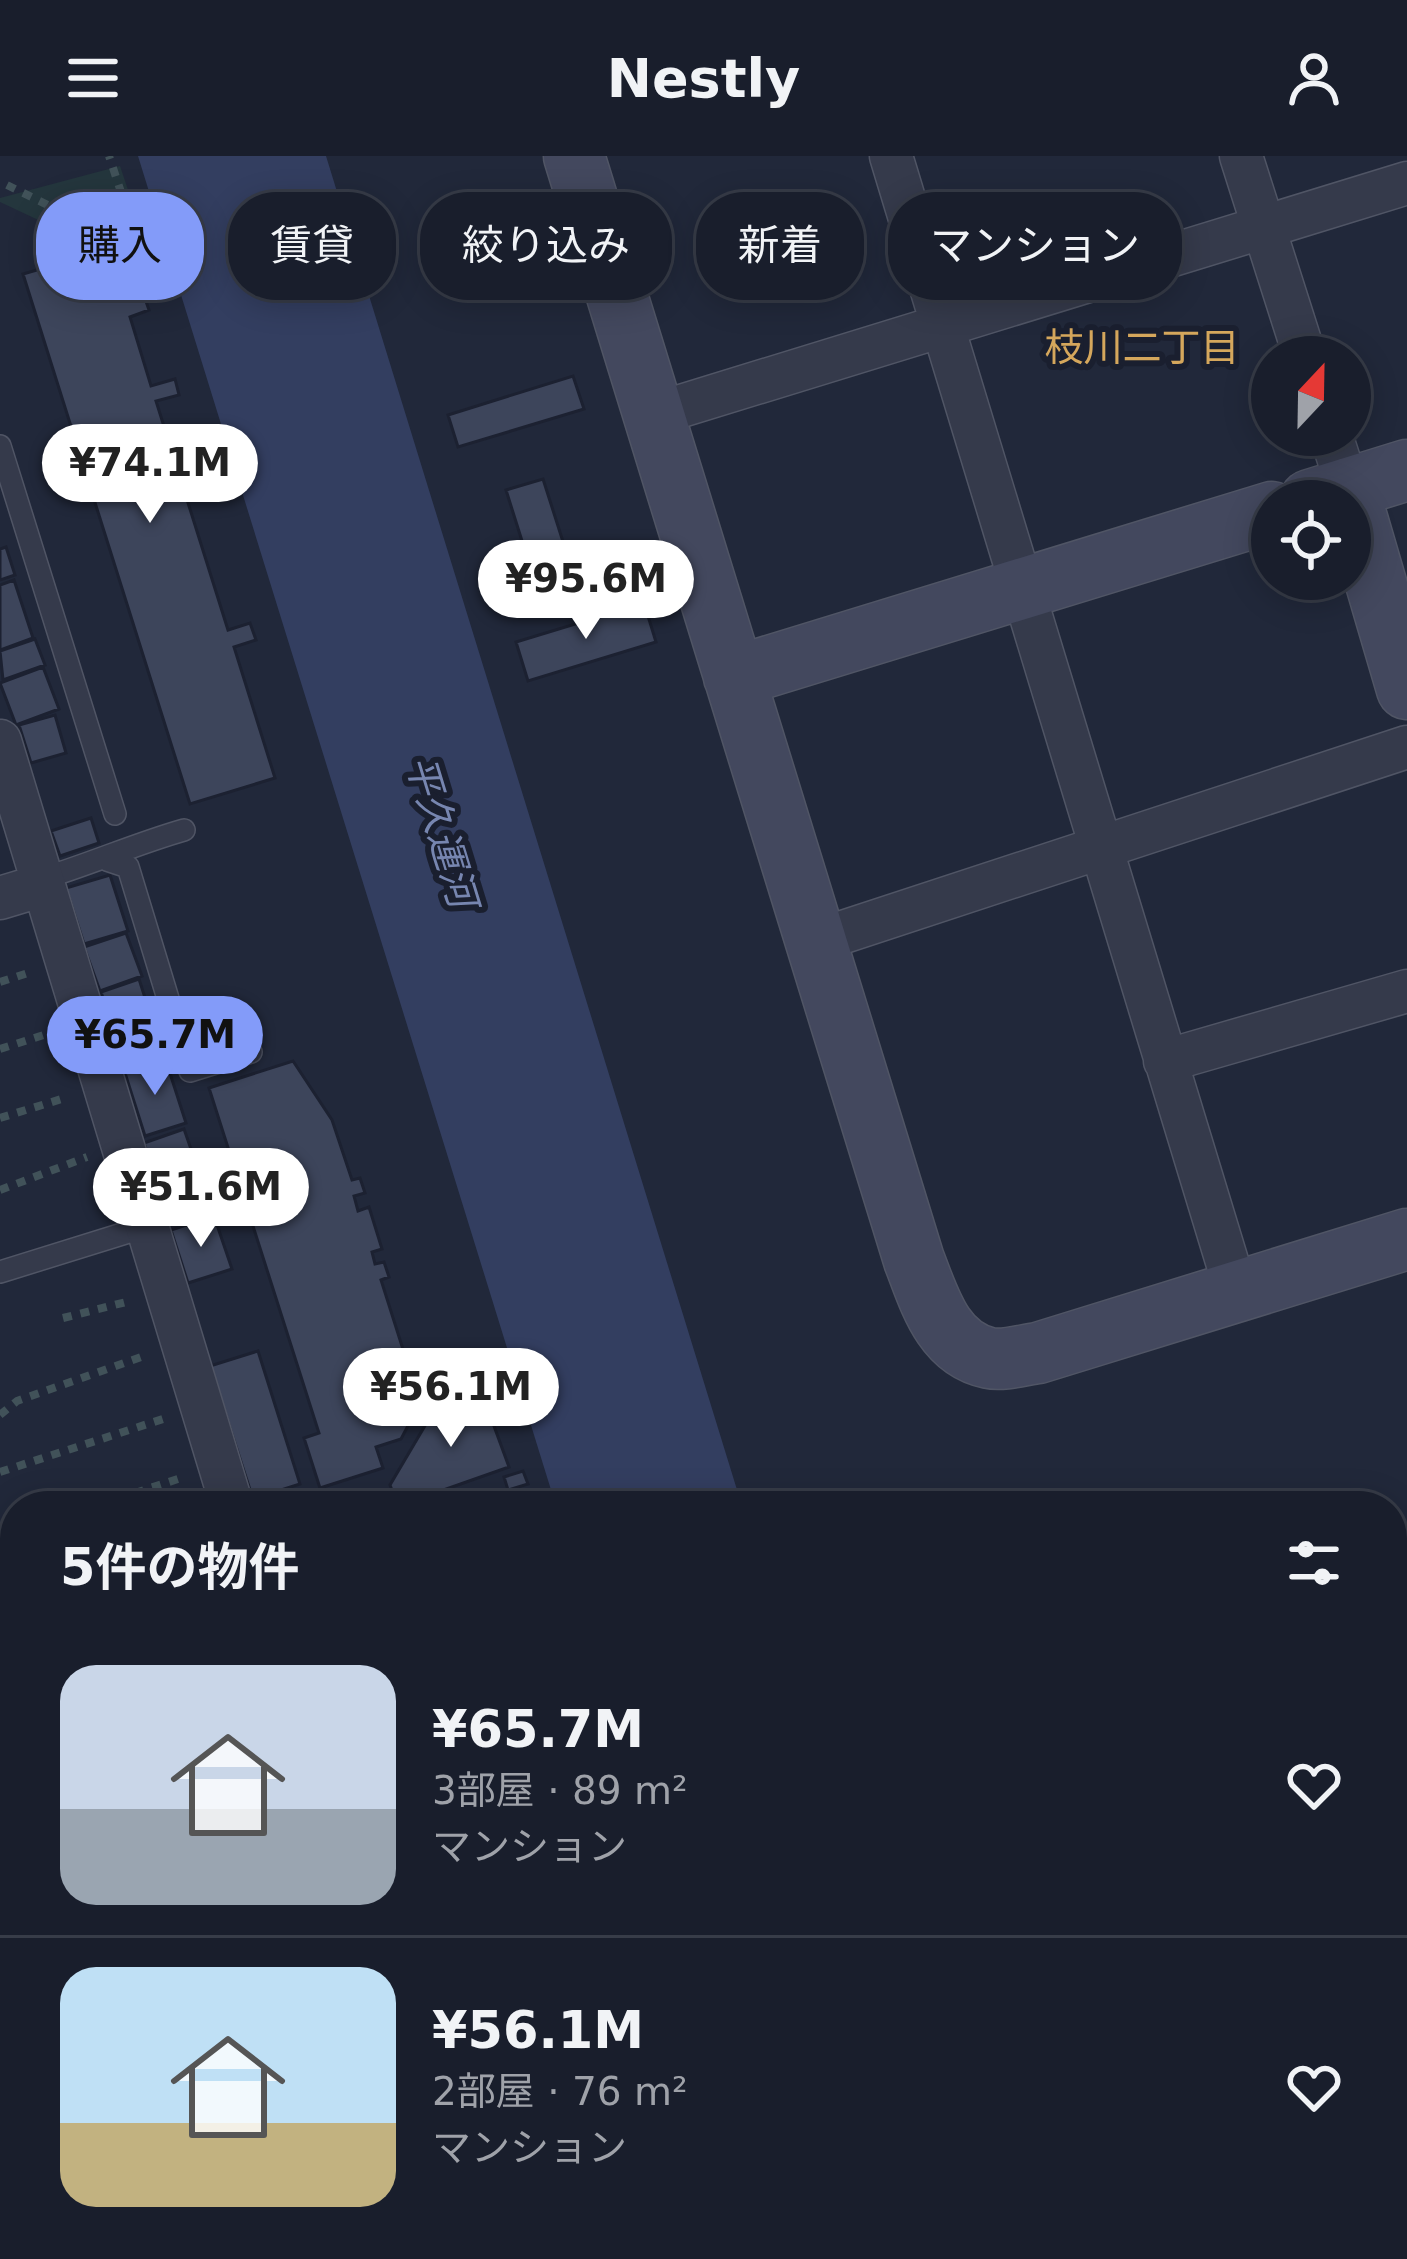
<!DOCTYPE html>
<html lang="ja">
<meta charset="utf-8">
<style>
:root{--surface:#191e2c;--page:#262b38;--text:#f1f3f6;--muted:#9fa2a9;--line:#373c48;--accent:#839bf9}
body{margin:0;font-family:"DejaVu Sans","Noto Sans JP",sans-serif;background:var(--page);color:var(--text);height:100vh;display:flex;flex-direction:column;font-size:45px;white-space:nowrap}
*{box-sizing:border-box;margin:0}
p{font-size:39px;color:var(--muted)}
.icon{flex:none;width:66px;height:66px;fill:none;stroke:currentColor;stroke-width:2;stroke-linecap:round;stroke-linejoin:round}
.map{position:relative;flex:1;overflow:hidden}
.panel{position:absolute;left:0px;top:1335px;width:1407px;height:768px;display:flex;flex-direction:column;background:var(--surface);border-radius:48px 48px 0 0;box-shadow:0 6px 30px #0003,0 0 0 3px var(--line)}
.panel>*{flex:none}
.banner{position:absolute;left:36px;top:36px;width:1335px;height:108px;display:flex;gap:24px}
.needle{width:78px;rotate:22deg}
.tools{position:absolute;left:1251px;top:180px;display:grid;gap:24px}
.tools a{display:grid;place-items:center;width:120px;height:120px;border-radius:50%;background:var(--surface);box-shadow:0 6px 30px #0003,0 0 0 3px var(--line);font-size:60px}
.price{position:absolute;translate:-50% -102px;padding:0 27px;border-radius:42px;background:#fff;color:#222;font-size:39px;line-height:78px;filter:drop-shadow(0 3px 6px #0008)}
.price::after{content:'';position:absolute;left:50%;top:72px;width:36px;height:27px;margin-left:-18px;background:inherit;clip-path:polygon(0 0,100% 0,50% 100%)}
.price.selected{background:var(--accent);color:#111}
ul{padding:0;list-style:none}
li{display:flex;align-items:center;gap:36px;height:300px;padding:0 60px}
li+li{border-top:3px solid var(--line)}
li span{display:grid;place-items:center;flex:none;width:336px;height:240px;border-radius:36px;color:#555}
li>.icon{margin-inline-start:auto}
span .icon{width:144px;height:144px;fill:#fffc;stroke-width:1}
li b{font-size:51px}
h2{display:flex;justify-content:space-between;align-items:center;height:144px;padding:0 60px;font-size:51px}
.chip{padding:0 42px;border-radius:48px;background:var(--surface);box-shadow:0 6px 30px #0003,0 0 0 3px var(--line);font-size:42px;line-height:108px}
.chip.selected{background:var(--accent);color:#111}
header{display:flex;justify-content:space-between;align-items:center;height:156px;padding:0 60px;background:var(--surface);font-size:54px;font-weight:700}
.map>svg:first-child{display:block}
.green{fill:#24363d}
.water{fill:#333e60}
.building{fill:#3d455b;stroke:#1c2131;stroke-width:3}
.lines{fill:none;stroke-linecap:round;stroke-linejoin:round}
.lane-casing{stroke:#505565;stroke-width:24}
.street-casing{stroke:#505565;stroke-width:45}
.secondary-casing{stroke:#505565;stroke-width:63}
.path{stroke:#415259;stroke-width:8;stroke-dasharray:9 9;stroke-linecap:butt}
.lane{stroke:#353a4b;stroke-width:21}
.street{stroke:#353a4b;stroke-width:42}
.secondary{stroke:#43485e;stroke-width:60}
.labels{text-anchor:middle;stroke-width:12;stroke-linejoin:round;paint-order:stroke}
.neighbourhood-label{font-size:39px;fill:#d5a75c;stroke:#1a1f2f}
.water-label{font-size:39px;font-style:italic;fill:#7786b0;stroke:#1a1f2f}
</style>
<header><svg class="icon" aria-label="menu" viewBox="0 0 24 24"><path d="M4 6h16M4 12h16M4 18h16"/></svg>Nestly<svg class="icon" aria-label="person" viewBox="0 0 24 24"><circle cx="12" cy="8" r="4"/><path d="M4 21q1-7 8-7t8 7"/></svg></header>
<div class="map">
<svg width="1407" height="2103" viewBox="0 0 1407 2103">
<rect width="100%" height="100%" fill="#21283a"/>
<path class="green" d="M 120,10 L 138,64 L 83,85 L 0,46 L 0,42 Z
M 1407,1704 L 1407,2103 L 989,2103 L 984,2088 L 1392,2088 L 1392,1708 Z"/>
<path class="water" d="M 138,0 L 326,0 L 742,1350 L 556,1350 Z
M 1407,1428 L 1407,1668 L 1392,1673 L 1392,1433 Z
M 15,1855 L 15,2088 L 936,2088 L 941,2103 L 0,2103 L 0,1859 Z"/>
<path class="building" d="M 110,100 L 122,137 L 141,131 L 149,154 L 130,161 L 151,230 L 175,223 L 179,239 L 156,245 L 228,474 L 250,467 L 256,484 L 234,491 L 275,622 L 190,648 L 23,118 L 71,104 L 74,111 Z
M 573,220 L 584,253 L 458,291 L 448,259 Z
M 543,323 L 565,392 L 528,404 L 506,334 Z
M 6,391 L 15,419 L 0,424 L 0,393 Z
M 567,397 L 577,431 L 509,452 L 499,417 Z
M 14,424 L 33,482 L 0,494 L 0,429 Z
M 644,447 L 656,486 L 528,525 L 516,486 Z
M 35,483 L 45,509 L 3,524 L 0,495 Z
M 43,511 L 59,553 L 16,569 L 0,527 Z
M 55,559 L 66,597 L 31,607 L 19,569 Z
M 91,662 L 99,687 L 60,700 L 51,675 Z
M 110,719 L 128,775 L 84,788 L 66,732 Z
M 126,777 L 142,820 L 100,835 L 84,791 Z
M 139,823 L 147,848 L 109,860 L 101,836 Z
M 151,853 L 165,901 L 124,913 L 109,865 Z
M 166,905 L 186,967 L 145,980 L 125,917 Z
M 293,905 L 332,964 L 352,1024 L 360,1022 L 365,1037 L 354,1040 L 358,1055 L 369,1051 L 382,1093 L 372,1096 L 375,1108 L 384,1106 L 389,1121 L 381,1124 L 420,1247 L 401,1283 L 376,1291 L 383,1312 L 320,1332 L 304,1282 L 319,1277 L 209,932 Z
M 184,973 L 192,996 L 151,1009 L 144,987 Z
M 193,998 L 212,1056 L 169,1069 L 150,1011 Z
M 214,1060 L 232,1113 L 188,1127 L 171,1074 Z
M 258,1195 L 300,1328 L 253,1343 L 210,1210 Z
M 480,1232 L 509,1311 L 398,1350 L 390,1329 L 439,1246 Z
M 523,1315 L 528,1328 L 508,1334 L 504,1321 Z
M 15,1481 L 15,1568 L 0,1572 L 0,1486 Z
M 15,1575 L 15,1615 L 0,1620 L 0,1579 Z
M 15,1686 L 15,1762 L 0,1767 L 0,1691 Z"/>
<g class="lines">
<defs>
<path id="lane" d="M 0,290 L 115,658
M 107,704 L 128,711 L 190,915 L 251,896
M 41,723 C 91,708 135,688 184,674
M 0,1116 L 148,1070
M 0,1635 L 15,1631
M 1392,1978 L 1407,1951
M 1115,2088 L 1120,2103
M 1299,2103 L 1325,2096 L 1334,2088"/>
<path id="street" d="M 891,0 L 1236,1135
M 1241,0 L 1305,201
M 652,259 L 1407,27
M 1331,279 L 1348,332
M 0,585 L 232,1350
M 0,742 L 43,729
M 816,785 L 1407,591
M 1165,905 L 1407,835
M 0,1467 L 15,1462"/>
<path id="secondary" d="M 574,0 L 914,1104 C 929,1142 942,1192 989,1202 C 1003,1205 1023,1199 1038,1197 L 1407,1083
M 1348,332 L 1407,533
M 1310,344 L 1407,314
M 734,521 L 1272,356"/>
</defs>
<use href="#lane" class="lane-casing"/>
<use href="#street" class="street-casing"/>
<use href="#secondary" class="secondary-casing"/>
<path class="path" d="M 7,29 L 80,65 L 126,51 L 109,0
M 0,826 L 31,816
M 0,893 L 50,877
M 0,962 L 68,941
M 0,1034 L 87,1001
M 63,1162 L 130,1145
M 0,1259 L 17,1245 L 147,1199
M 0,1316 L 166,1262
M 135,1337 L 184,1321
M 1392,1696 L 1407,1692
M 1392,1721 L 1407,1717
M 964,2088 L 968,2103
M 995,2088 L 999,2103"/>
<use href="#lane" class="lane"/>
<use href="#street" class="street"/>
<use href="#secondary" class="secondary"/>
</g>
<g class="labels">
<g class="neighbourhood-label">
<text x="1142" y="205">枝川二丁目</text>
</g>
<g class="water-label">
<text transform="translate(442 675) rotate(73)" y="14">平久運河</text>
</g>
</g>
</svg>
<div class="tools">
<a><svg class="needle" viewBox="-14 -14 28 28"><path d="M0-13l5 13h-10z" fill="#e53935"/><path d="M0 13l5-13h-10z" fill="#9fa2a9"/></svg></a>
<a><svg class="icon" aria-label="locate" viewBox="0 0 24 24"><circle cx="12" cy="12" r="6"/><path d="M12 2v4M12 18v4M2 12h4M18 12h4"/></svg></a>
</div>
<b class="price" style="left:150px;top:370px">¥74.1M</b>
<b class="price" style="left:586px;top:486px">¥95.6M</b>
<b class="price selected" style="left:155px;top:942px">¥65.7M</b>
<b class="price" style="left:201px;top:1094px">¥51.6M</b>
<b class="price" style="left:451px;top:1294px">¥56.1M</b>
<div class="banner">
<a class="chip selected">購入</a>
<a class="chip">賃貸</a>
<a class="chip">絞り込み</a>
<a class="chip">新着</a>
<a class="chip">マンション</a>
</div>
<section class="panel">
<h2>5件の物件<svg class="icon" aria-label="filters" viewBox="0 0 24 24"><path d="M4 7h16M4 17h16"/><circle cx="9" cy="7" r="2"/><circle cx="15" cy="17" r="2"/></svg></h2>
<ul>
<li><span style="background:linear-gradient(#c9d6e8 60%,#9aa5b1 0)"><svg class="icon" aria-label="home" viewBox="0 0 24 24"><path d="M3 11l9-7 9 7M6 9v11h12V9"/></svg></span><div><b>¥65.7M</b><p>3部屋 · 89 m²</p><p>マンション</p></div><svg class="icon" aria-label="heart" viewBox="0 0 24 24"><path d="M12 20l-8-8c-3-5 5-10 8-4 3-6 11-1 8 4z"/></svg></li>
<li><span style="background:linear-gradient(#bfe0f5 65%,#c2b280 0)"><svg class="icon" aria-label="home" viewBox="0 0 24 24"><path d="M3 11l9-7 9 7M6 9v11h12V9"/></svg></span><div><b>¥56.1M</b><p>2部屋 · 76 m²</p><p>マンション</p></div><svg class="icon" aria-label="heart" viewBox="0 0 24 24"><path d="M12 20l-8-8c-3-5 5-10 8-4 3-6 11-1 8 4z"/></svg></li>
</ul>
</section>
</div>
